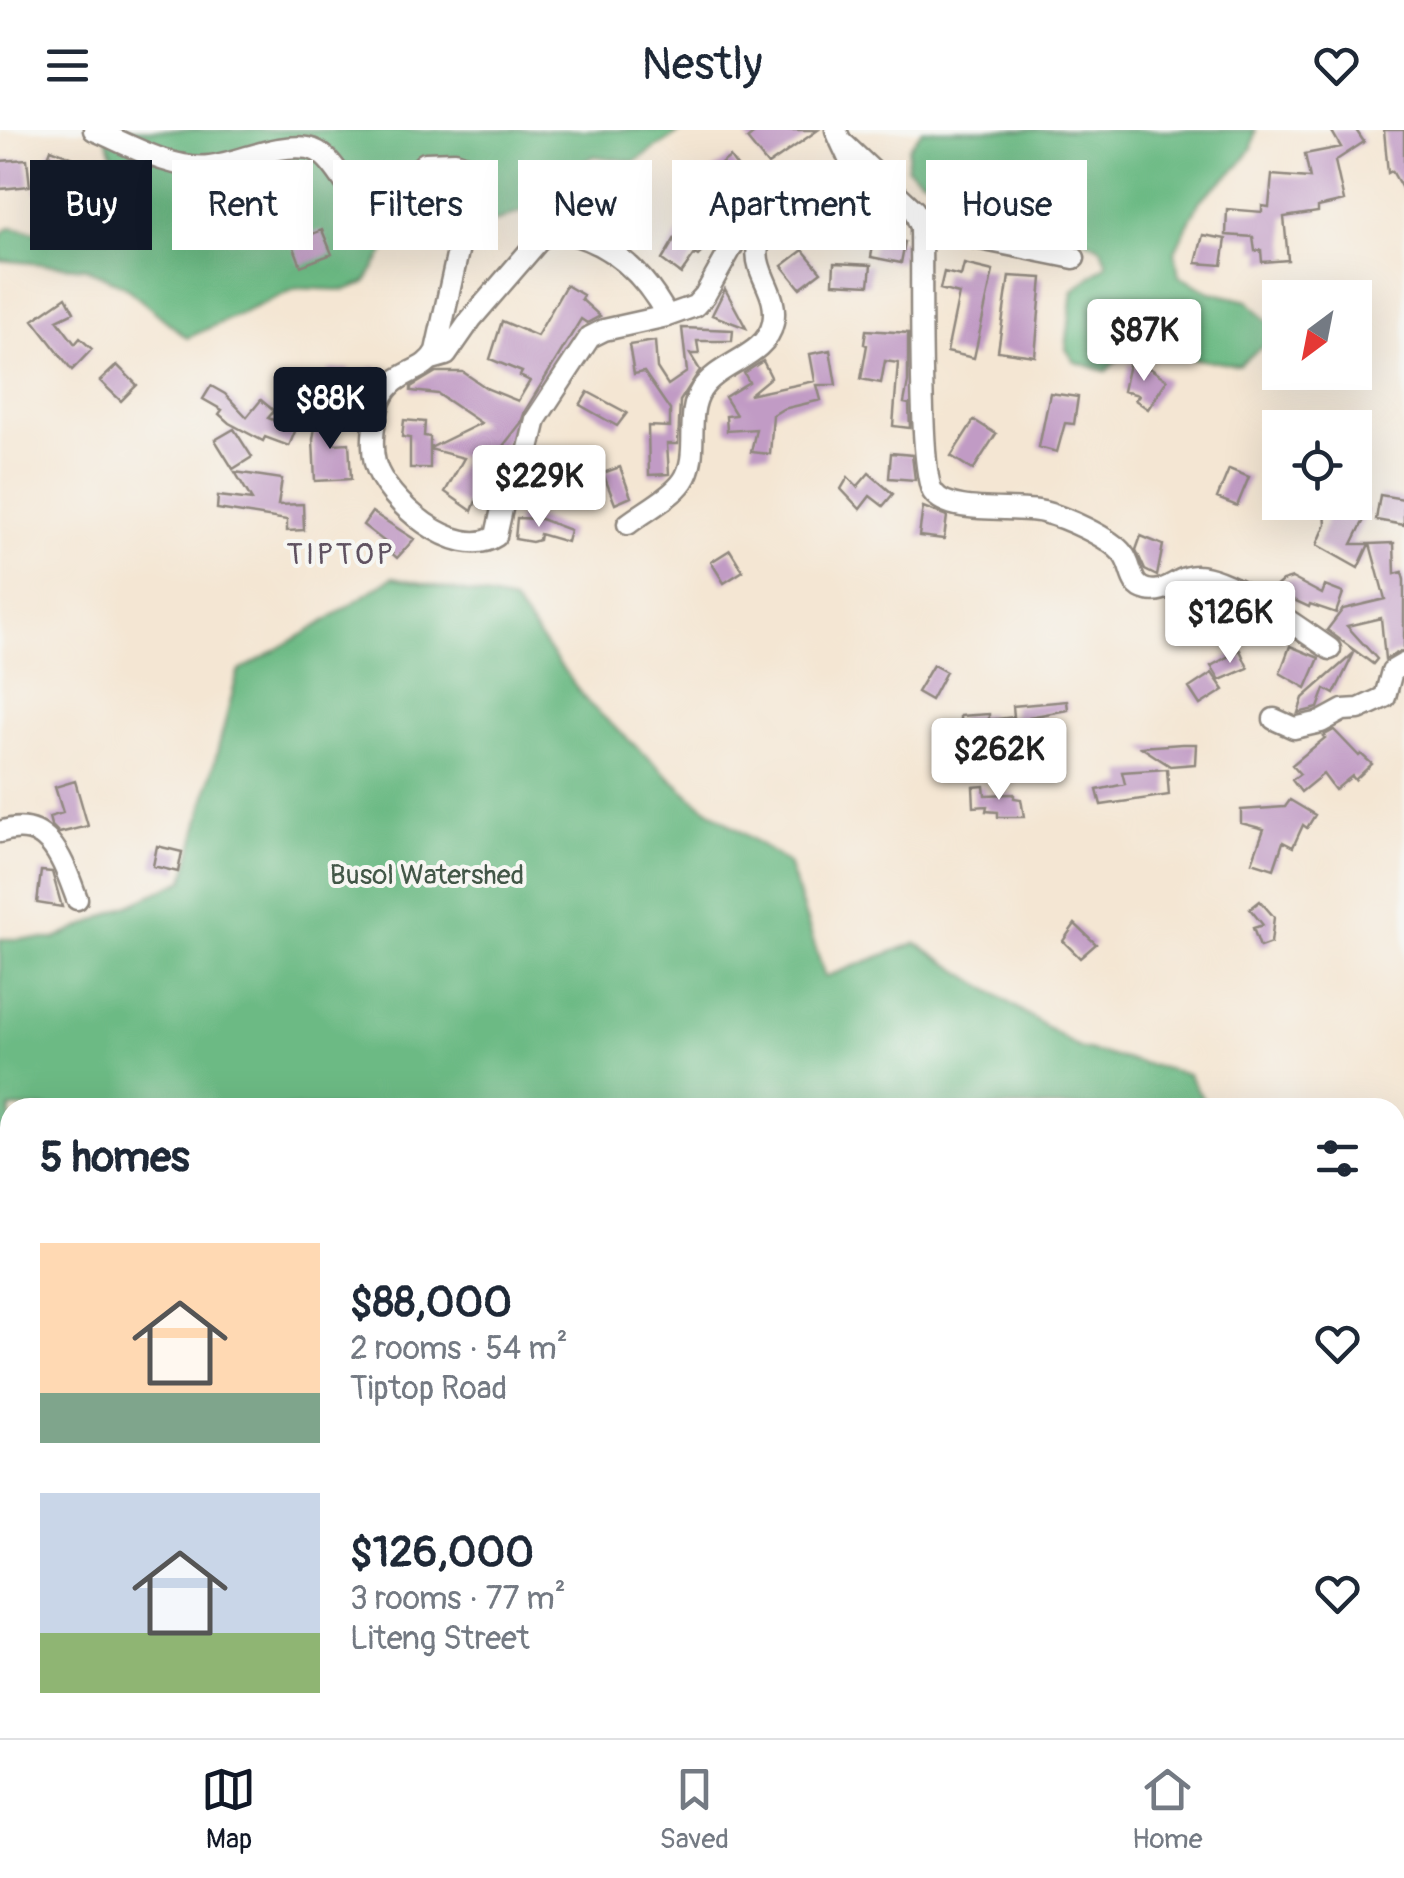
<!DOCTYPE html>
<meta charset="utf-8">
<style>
:root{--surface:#fff;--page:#f6f6f7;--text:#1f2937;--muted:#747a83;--line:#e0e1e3;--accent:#111827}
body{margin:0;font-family:Pangolin,sans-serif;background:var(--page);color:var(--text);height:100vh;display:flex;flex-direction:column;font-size:38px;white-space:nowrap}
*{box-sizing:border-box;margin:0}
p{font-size:32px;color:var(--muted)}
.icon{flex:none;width:55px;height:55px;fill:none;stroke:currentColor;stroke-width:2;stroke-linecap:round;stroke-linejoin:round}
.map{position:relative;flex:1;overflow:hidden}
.drawer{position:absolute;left:0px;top:968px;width:1405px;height:642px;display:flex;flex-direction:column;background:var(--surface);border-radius:30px 30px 0 0;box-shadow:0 10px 40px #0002}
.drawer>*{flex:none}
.hud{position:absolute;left:30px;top:30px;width:1345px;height:90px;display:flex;gap:20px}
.needle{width:65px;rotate:212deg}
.buttons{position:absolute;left:1262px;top:150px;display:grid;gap:20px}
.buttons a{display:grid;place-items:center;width:110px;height:110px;border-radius:0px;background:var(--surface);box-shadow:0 10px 40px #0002;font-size:50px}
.price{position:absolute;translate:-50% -85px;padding:0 22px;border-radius:10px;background:#fff;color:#222;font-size:32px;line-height:65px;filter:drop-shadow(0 2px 5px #0008)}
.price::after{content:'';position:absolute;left:50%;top:60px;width:30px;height:22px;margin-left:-15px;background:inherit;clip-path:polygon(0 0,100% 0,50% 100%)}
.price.current{background:var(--accent);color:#fff}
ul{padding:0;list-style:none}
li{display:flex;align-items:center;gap:30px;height:250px;padding:0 40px}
li span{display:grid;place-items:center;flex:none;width:280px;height:200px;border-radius:0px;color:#555}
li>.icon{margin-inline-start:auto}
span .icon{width:120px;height:120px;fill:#fffc;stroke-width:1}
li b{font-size:42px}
h2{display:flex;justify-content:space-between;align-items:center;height:120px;padding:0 40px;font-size:42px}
.pill{padding:0 35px;border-radius:0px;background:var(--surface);box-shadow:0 10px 40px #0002;font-size:35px;line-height:90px}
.pill.current{background:var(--accent);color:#fff}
header{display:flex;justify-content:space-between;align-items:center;height:130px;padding:0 40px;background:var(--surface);font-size:45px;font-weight:600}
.tabs{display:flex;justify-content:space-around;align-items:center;height:140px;border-top:2px solid var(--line);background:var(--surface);font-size:28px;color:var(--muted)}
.tabs a{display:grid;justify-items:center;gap:5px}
.tabs .current{color:var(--accent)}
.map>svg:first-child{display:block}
.forest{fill:#6cba84;stroke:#4c7258;stroke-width:2.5}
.building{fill:#c19bc5}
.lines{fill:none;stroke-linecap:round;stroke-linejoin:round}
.minor-casing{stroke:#90887f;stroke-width:25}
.minor{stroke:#fff;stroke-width:20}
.labels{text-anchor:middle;stroke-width:8;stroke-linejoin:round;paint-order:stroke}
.park-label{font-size:28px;fill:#425747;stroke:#f6f6f2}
.neighbourhood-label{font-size:30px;letter-spacing:2.5px;fill:#605261;stroke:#f6f6f2}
</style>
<header><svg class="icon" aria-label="menu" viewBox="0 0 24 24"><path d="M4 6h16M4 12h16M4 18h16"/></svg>Nestly<svg class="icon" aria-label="heart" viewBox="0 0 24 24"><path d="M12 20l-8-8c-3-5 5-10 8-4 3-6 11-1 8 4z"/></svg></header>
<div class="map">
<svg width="1404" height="1608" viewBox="0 0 1404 1608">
<rect width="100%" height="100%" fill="#f6f6f2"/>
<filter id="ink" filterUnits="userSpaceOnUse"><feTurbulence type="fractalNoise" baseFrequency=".01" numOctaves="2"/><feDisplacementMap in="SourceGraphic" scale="20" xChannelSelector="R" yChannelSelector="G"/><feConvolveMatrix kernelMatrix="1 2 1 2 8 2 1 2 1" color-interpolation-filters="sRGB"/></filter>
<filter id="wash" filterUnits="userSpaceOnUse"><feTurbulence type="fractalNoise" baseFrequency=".0048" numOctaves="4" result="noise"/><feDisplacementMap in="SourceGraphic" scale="40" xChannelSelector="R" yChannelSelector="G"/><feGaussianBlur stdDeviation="2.25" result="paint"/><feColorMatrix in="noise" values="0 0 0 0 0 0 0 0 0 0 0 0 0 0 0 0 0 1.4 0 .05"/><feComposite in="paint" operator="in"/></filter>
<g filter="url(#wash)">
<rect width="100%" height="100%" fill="#f4e6d3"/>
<path class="forest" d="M 103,0 L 683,0 L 634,32 L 594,26 L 565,41 L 543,73 L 498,91 L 484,91 C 462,53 452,48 409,55 L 382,90 L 384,123 L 365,153 L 345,160 L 297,158 L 187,208 L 124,156 L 86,138 L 0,130 L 0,104 L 11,97 L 52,105 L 91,97 L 102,74 L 114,29 Z
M 922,0 L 1255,0 L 1252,18 L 1238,37 L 1200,70 L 1175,121 L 1179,146 L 1210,162 L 1248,171 L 1270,194 L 1264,215 L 1239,235 L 1188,228 L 1142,205 L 1106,241 L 1075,232 L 1066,219 L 1073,160 L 1107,134 L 1101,118 L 1027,77 L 921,49 L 907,38 L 909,18 Z
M 393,447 L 513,472 L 588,573 L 697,672 L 788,733 L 825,847 L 916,813 L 1079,918 L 1188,944 L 1208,977 L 10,978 L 10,1367 L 0,1362 L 0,809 L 55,809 L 184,750 L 238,542 L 319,495 Z
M 1404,1128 L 1404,1608 L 3,1608 L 0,1600 L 0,1482 L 10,1456 L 10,1600 L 1395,1600 L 1395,1145 Z"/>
<g id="blocks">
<path class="building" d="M 758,0 L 818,0 L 768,35 L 747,9 Z
M 1331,0 L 1356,0 L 1364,12 L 1335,31 L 1344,71 L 1318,77 L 1318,82 L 1284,87 L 1288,130 L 1262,132 L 1261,120 L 1255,121 L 1253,107 L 1226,105 L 1227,79 L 1262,82 L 1262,76 L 1269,77 L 1272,45 L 1310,48 L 1305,24 L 1341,17 Z
M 1384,0 L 1404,0 L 1404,62 L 1392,41 L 1388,43 Z
M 51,19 L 81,31 L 65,73 L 35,61 Z
M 730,27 L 747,51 L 723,69 L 706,45 Z
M 27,29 L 30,56 L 0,59 L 0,31 Z
M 213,56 L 249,71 L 233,111 L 196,96 Z
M 602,61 L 627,78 L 613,100 L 588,84 Z
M 714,64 L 738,86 L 698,126 L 695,124 L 681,144 L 662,130 L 676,106 Z
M 322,100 L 332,124 L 301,136 L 292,112 Z
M 875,105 L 905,112 L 901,133 L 871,127 Z
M 1203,105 L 1226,109 L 1222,135 L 1196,133 Z
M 803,120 L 821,142 L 800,158 L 782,136 Z
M 834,133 L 871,135 L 869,155 L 833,153 Z
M 964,134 L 993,141 L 974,228 L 947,222 L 959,164 L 940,159 L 944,142 L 961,146 Z
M 1009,146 L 1042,148 L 1035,226 L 998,221 Z
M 566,155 L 583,165 L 581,169 L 600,186 L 587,193 L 581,189 L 525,281 L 521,293 L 503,316 L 509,319 L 502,336 L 497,334 L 489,365 L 479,363 L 472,381 L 445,362 L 464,328 L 430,319 L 430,338 L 410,338 L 410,308 L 402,307 L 404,290 L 425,292 L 424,306 L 430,307 L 430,318 L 481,293 L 438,264 L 411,261 L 411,257 L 436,242 L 463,242 L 488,259 L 518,271 L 530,251 L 520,246 L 522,242 L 490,229 L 502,191 L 537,206 Z
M 725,159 L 746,198 L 712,185 Z
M 66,167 L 74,182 L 57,190 L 75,214 L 80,208 L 92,219 L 72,240 L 33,190 Z
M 682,198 L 733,200 L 732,211 L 697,211 L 699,224 L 690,224 L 700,240 L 680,271 L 678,314 L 667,314 L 669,344 L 649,345 L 648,296 L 670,297 L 670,280 L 644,242 L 634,244 L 629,215 L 655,211 L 657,238 L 668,255 L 687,242 Z
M 866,200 L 908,203 L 908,252 L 904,273 L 909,274 L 910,298 L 893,296 L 898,233 L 885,231 L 881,253 L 861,249 L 867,215 L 864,214 Z
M 830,220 L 836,255 L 817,255 L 821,270 L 783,279 L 773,285 L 770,324 L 751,322 L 756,299 L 727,301 L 726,286 L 736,285 L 725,267 L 749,252 L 744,243 L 763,231 L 771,247 L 749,265 L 815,251 L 810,224 Z
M 1129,234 L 1151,239 L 1167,250 L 1148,279 L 1135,270 L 1139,265 L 1123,261 Z
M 117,235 L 137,255 L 121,271 L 100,251 Z
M 377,237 L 379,247 L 372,258 L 360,260 L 360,282 L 337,283 L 336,260 L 328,261 L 328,240 L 349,239 L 349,244 Z
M 211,256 L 225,264 L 247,287 L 261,270 L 274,281 L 268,288 L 296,299 L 289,316 L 265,307 L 263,311 L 229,293 L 219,284 L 222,280 L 203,269 Z
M 588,262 L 627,283 L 617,296 L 580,275 Z
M 1050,263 L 1078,267 L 1074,294 L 1065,293 L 1057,322 L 1039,317 Z
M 317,286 L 339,290 L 334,314 L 349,313 L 351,349 L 315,351 L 313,309 Z
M 974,290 L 996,304 L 973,340 L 951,326 Z
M 234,299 L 252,327 L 233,339 L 215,310 Z
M 891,323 L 912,325 L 915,350 L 889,348 Z
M 620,337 L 631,367 L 615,374 L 603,343 Z
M 1229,339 L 1249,347 L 1237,376 L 1217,368 Z
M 235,342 L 282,349 L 278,375 L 303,374 L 304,400 L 287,401 L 287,390 L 217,379 L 218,366 L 252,370 Z
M 869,343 L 893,364 L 883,376 L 870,366 L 860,379 L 841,359 L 848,347 L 857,357 Z
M 1380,365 L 1404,369 L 1404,395 L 1376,390 Z
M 1352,372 L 1369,380 L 1352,414 L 1369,414 L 1358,438 L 1317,415 L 1326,394 L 1325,382 L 1348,380 Z
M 923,377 L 947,386 L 944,409 L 919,406 Z
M 372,382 L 414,409 L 397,428 L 386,418 L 389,415 L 363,395 Z
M 517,388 L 541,389 L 570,400 L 567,412 L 540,404 L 539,410 L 532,412 L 515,409 Z
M 1141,406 L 1163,415 L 1157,446 L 1145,440 L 1136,420 Z
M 1394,413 L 1395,444 L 1402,442 L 1404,450 L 1404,520 L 1385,529 L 1381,488 L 1347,496 L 1377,529 L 1373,534 L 1327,500 L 1343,479 L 1385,469 L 1370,414 Z
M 730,420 L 743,441 L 724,453 L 711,432 Z
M 1292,448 L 1322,464 L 1325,456 L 1343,463 L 1336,483 L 1310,474 L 1309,477 L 1272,460 L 1282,451 Z
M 1290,516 L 1319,528 L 1306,558 L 1280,543 Z
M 1240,520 L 1248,538 L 1220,550 L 1211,536 Z
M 1354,523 L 1334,564 L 1325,559 L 1318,578 L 1298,583 L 1303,568 Z
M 933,535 L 946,542 L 931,570 L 917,562 Z
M 1212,543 L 1224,560 L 1200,575 L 1189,558 Z
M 1067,571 L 1068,580 L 1029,587 L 1030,599 L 992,608 L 968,609 L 972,618 L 945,630 L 939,617 L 960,608 L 960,586 L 989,584 L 989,590 L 1014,587 L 1013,576 Z
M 1334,600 L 1359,626 L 1361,624 L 1372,634 L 1355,650 L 1352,646 L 1335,660 L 1323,644 L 1301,662 L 1292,650 L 1300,644 L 1292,635 L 1325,608 L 1323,606 Z
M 1182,614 L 1196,614 L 1195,634 L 1170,636 L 1141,617 Z
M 1167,639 L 1169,665 L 1101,675 L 1097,660 L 1125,654 L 1122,642 Z
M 75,651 L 88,696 L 59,703 L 51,695 L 49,687 L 63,683 L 55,657 Z
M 984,656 L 985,665 L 1014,664 L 1014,668 L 1021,669 L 1024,687 L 998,687 L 998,682 L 986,681 L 987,676 L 974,677 L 973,657 Z
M 1290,670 L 1315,685 L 1307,698 L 1303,695 L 1293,717 L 1283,712 L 1274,739 L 1252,732 L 1264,699 L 1241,693 L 1241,680 L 1285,677 Z
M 157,716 L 182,722 L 178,742 L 153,736 Z
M 41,741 L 52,742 L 62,777 L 37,773 Z
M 1260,771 L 1274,787 L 1271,813 L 1260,817 L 1253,798 L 1263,795 L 1250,779 Z
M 1075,794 L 1096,814 L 1080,828 L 1063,811 Z"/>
</g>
</g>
<g filter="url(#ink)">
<use href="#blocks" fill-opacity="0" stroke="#90887f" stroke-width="2.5"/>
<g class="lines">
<defs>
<path id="minor" d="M 94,0 C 128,14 173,41 210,36 C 241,32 277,13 308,18 C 340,23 350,85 382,76 C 392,73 415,42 425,33 L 455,32 L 469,37 L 474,49 L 436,221 C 423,247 389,238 378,278 C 373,294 371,317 375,333 C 385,370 457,432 496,406 L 508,352 L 528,323 L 536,289 L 590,207 L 604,200 L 667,186 L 695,176 L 705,165 L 738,106 L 753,93 L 794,82 L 839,84 C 871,55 849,34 836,0
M 845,15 L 914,80 L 921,97 C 922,137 918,341 933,362 C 950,386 1015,375 1043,382 C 1064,387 1110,407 1123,424 C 1133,436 1129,456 1147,460 C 1166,465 1179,445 1197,446 C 1231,447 1300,499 1330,519
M 921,97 L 1074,128
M 432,229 L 446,225 L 471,189 L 541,108 L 553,100 C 606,108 642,139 667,186
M 628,394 C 645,381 672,367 683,351 C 701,325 684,287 701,260 C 719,232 766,227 773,193 C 782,151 730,132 778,86
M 1274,589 L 1294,598 L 1321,592 L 1343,580 L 1359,579 L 1385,567 L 1392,541 L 1404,534
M 0,702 C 50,685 63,732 77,769"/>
</defs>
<use href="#minor" class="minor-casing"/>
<use href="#minor" class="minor"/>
</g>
</g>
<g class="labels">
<g class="park-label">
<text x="427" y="754">Busol Watershed</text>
</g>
<g class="neighbourhood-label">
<text x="341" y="434">TIPTOP</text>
</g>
</g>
</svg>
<div class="buttons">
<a><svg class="needle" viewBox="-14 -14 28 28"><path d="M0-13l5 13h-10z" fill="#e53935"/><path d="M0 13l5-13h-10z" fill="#747a83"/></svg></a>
<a><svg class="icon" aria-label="locate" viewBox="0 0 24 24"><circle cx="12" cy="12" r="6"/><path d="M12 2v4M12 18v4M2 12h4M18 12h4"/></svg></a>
</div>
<b class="price" style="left:1144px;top:254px">$87K</b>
<b class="price current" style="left:330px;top:322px">$88K</b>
<b class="price" style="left:539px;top:400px">$229K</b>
<b class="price" style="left:1230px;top:536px">$126K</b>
<b class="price" style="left:999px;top:673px">$262K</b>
<div class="hud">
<a class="pill current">Buy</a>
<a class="pill">Rent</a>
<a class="pill">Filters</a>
<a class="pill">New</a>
<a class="pill">Apartment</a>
<a class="pill">House</a>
</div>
<section class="drawer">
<h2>5 homes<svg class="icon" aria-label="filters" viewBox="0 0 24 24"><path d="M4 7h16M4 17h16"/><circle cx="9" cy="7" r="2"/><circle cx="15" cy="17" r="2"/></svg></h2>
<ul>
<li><span style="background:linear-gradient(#ffd9b3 75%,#7fa58c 0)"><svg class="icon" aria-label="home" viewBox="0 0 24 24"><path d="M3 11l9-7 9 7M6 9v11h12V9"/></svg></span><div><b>$88,000</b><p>2 rooms · 54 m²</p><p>Tiptop Road</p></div><svg class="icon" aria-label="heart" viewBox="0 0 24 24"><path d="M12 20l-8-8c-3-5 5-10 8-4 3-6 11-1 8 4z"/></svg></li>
<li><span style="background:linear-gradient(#c9d6e8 70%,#8fb573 0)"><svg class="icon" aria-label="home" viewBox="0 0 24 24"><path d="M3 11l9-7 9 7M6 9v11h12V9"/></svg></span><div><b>$126,000</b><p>3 rooms · 77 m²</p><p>Liteng Street</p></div><svg class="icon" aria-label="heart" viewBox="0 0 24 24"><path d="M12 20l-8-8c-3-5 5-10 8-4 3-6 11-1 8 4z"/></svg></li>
</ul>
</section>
</div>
<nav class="tabs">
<a class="current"><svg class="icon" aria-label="map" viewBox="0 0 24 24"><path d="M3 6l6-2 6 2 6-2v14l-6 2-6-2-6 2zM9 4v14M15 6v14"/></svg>Map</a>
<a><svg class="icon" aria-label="saved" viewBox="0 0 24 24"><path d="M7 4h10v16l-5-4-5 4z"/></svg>Saved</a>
<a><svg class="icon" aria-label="home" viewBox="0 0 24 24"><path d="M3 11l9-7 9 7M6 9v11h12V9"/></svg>Home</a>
</nav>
